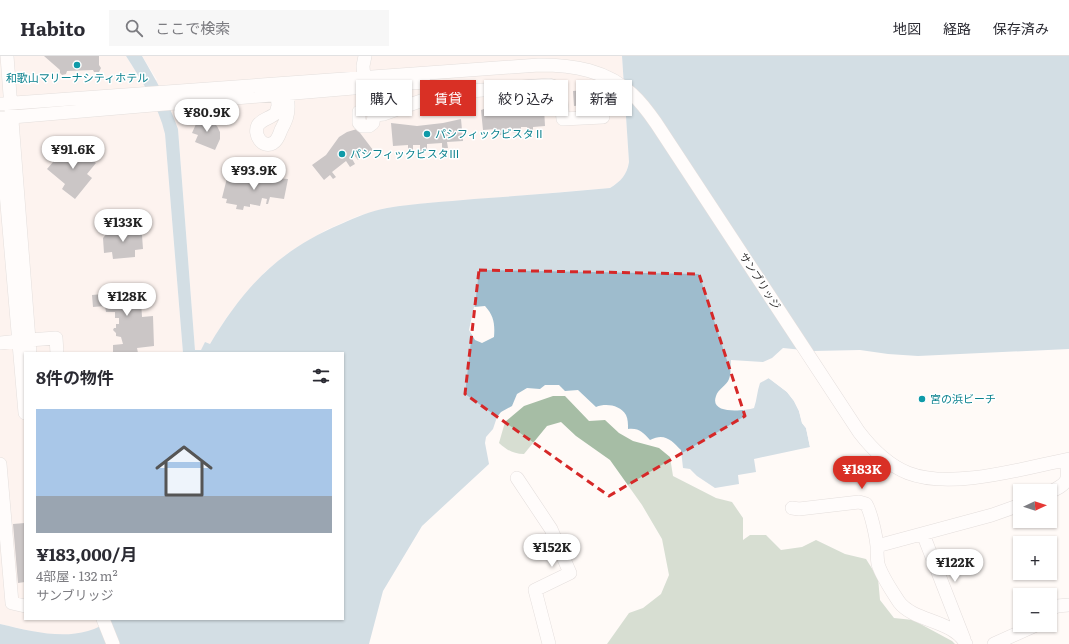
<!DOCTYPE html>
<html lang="ja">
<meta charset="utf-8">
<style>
:root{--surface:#fff;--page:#f7f7f7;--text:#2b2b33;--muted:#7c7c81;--line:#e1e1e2;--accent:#d93025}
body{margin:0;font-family:Literata,"Noto Sans JP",serif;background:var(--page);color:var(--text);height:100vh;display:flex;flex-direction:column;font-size:15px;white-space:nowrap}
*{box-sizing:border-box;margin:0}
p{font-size:13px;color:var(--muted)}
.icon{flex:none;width:22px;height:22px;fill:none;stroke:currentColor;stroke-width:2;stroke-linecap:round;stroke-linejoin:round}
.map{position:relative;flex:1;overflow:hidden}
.side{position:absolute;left:24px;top:296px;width:320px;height:268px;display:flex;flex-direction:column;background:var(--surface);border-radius:0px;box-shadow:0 1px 3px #0004}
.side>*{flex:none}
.top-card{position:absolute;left:356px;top:24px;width:380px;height:36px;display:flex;gap:8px}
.needle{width:26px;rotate:86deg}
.controls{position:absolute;left:1013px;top:428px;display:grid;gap:8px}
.controls a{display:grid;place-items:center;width:44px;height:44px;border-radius:0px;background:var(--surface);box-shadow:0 1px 3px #0004;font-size:20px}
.price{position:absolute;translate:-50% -34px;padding:0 9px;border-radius:14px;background:#fff;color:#222;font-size:13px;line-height:26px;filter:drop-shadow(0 1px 2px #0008)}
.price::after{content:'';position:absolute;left:50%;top:24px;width:12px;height:9px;margin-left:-6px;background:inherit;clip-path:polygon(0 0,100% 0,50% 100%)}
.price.active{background:var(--accent);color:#fff}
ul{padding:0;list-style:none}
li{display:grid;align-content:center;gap:8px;height:212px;padding:0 12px}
li span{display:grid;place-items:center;height:124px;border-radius:0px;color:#555}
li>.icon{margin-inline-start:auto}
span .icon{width:72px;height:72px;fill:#fffc;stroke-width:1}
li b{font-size:17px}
h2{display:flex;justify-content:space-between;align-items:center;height:48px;padding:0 12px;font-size:17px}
.pill{padding:0 14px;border-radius:0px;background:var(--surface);box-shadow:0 1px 3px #0004;font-size:14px;line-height:36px}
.pill.active{background:var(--accent);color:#fff}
header{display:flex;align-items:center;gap:24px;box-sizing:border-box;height:56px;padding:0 20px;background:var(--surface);border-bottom:1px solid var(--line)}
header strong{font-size:19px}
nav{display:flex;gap:22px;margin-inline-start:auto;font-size:14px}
.search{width:280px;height:36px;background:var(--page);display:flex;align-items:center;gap:10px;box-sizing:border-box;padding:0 14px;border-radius:0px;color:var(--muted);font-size:15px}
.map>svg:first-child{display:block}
.built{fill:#faece5}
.forest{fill:#a6bda5}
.water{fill:#9ebccd;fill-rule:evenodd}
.pier{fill:#fffaf7}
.building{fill:#8c878b}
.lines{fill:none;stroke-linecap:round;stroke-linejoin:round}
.minor-casing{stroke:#c4bebb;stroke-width:14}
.minor{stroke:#fff;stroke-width:13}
.marked{fill:none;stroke:#d62828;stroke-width:3;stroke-dasharray:8 5;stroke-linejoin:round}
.culture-dot{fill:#0f9aa8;stroke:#fff;stroke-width:1.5}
.labels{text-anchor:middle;stroke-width:3;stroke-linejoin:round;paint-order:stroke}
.culture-label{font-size:11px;fill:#0d838f;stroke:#fff;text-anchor:start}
.street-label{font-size:11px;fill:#33302f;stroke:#fff}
</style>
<header>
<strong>Habito</strong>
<div class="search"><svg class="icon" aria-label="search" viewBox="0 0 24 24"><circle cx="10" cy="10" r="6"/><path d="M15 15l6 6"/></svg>ここで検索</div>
<nav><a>地図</a><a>経路</a><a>保存済み</a></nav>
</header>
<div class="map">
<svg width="1069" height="588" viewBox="0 0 1069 588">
<rect width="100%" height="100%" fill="#fffaf7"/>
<path class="built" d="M 0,0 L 126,0 L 142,25 L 157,24 L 142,0 L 622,0 L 629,106 L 625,121 L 610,132 L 421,148 L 386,152 L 358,160 L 326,174 L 288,197 L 265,216 L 227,261 L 210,288 L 201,294 L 195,294 L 178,73 L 158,55 L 163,65 L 165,78 L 183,297 L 25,297 L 25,563 L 112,563 L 93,576 L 77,581 L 53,580 L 0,568 Z"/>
<path class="forest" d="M 553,340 L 565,340 L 589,365 L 605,364 L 619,377 L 633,385 L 659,392 L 670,401 L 673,420 L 716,442 L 732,446 L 743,462 L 743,484 L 750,479 L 766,479 L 781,494 L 802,491 L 816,484 L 845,498 L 866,503 L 878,522 L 880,544 L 894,562 L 913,564 L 952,585 L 955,588 L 607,588 L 629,557 L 643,552 L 661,538 L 669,519 L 662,483 L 642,449 L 610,404 L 576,380 L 561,366 L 547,370 L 524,398 C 513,398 507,394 499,387 L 505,366 L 524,350 Z"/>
<path class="water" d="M 126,0 L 142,0 C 156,24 169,47 178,73 L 195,294 L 201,294 L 205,286 L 210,288 C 245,230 278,195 341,168 C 356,161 371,155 387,152 C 416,147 445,146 474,143 C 520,140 565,136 610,132 C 621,125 627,119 629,106 L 622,0 L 1069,0 L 1069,293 L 918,300 L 888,298 L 860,294 L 813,295 L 783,292 L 772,302 L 763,306 L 731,304 C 731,310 731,318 729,323 C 727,329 718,333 716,340 C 709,359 744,355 754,352 C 757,344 757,335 760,327 L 769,322 L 787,336 L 794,345 L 799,355 L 802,367 L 806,372 L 810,391 L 754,403 L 756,416 L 738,419 L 739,428 L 715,432 L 697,420 L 690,413 L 683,412 L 681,394 C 672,385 665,376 650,384 C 642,376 640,372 628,373 C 628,368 628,363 626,359 C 620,349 606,347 596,351 L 578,334 L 565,335 L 559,329 L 545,329 L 540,333 L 527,332 L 517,338 L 512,350 L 501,356 L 497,361 L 493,373 L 486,381 L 485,387 L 489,408 L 422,470 L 383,535 L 369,588 L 0,588 L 0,568 C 39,577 78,588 112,563 L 343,563 L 343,297 L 183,297 L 165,78 C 159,50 141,24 126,0 ZM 485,250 C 494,260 495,268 494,281 L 482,287 L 475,284 L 469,274 L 474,251 Z"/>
<path class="pier" d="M 770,320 L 789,334 L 801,354 L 803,366 L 808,371 L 812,391 L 810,391 L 806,372 L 802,367 L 799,355 L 794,345 L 787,336 L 767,321 Z"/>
<path class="building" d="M 44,0 L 99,0 L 99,9 L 101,12 L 99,16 L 94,16 L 93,14 L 67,15 L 66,18 L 62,19 L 60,17 L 60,14 Z
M 596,33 L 597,48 L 574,50 L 573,35 Z
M 510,47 L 527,47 L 544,52 L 545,70 L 533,71 L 533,76 L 527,76 L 527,71 L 521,71 L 521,77 L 513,77 L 512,72 L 503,73 L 503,79 L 496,79 L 496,73 L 483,74 L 481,54 L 498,48 Z
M 200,59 L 210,63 L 217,70 L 220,76 L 220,83 L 215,94 L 195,86 L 198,79 L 192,77 Z
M 461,63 L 463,85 L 447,86 L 448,92 L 442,92 L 442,87 L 427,88 L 427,94 L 420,95 L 420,89 L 413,89 L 413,95 L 408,95 L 408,89 L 393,90 L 391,67 L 417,70 L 443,67 Z
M 357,73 L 373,94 L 366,100 L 361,95 L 358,98 L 361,101 L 358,104 L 354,99 L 351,101 L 355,108 L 350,111 L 346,105 L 332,116 L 336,121 L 333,123 L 330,119 L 324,124 L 312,109 L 326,99 L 339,81 L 347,76 Z
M 70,86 L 96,107 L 87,118 L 92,122 L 75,143 L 62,133 L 65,128 L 47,113 Z
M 262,121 L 288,123 L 284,143 L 270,141 L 268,148 L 266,148 L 267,143 L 262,142 L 260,150 L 250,148 L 250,151 L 244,150 L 243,154 L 236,153 L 237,149 L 226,147 L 227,143 L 222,142 L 227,122 L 246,124 Z
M 136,173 L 142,179 L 143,193 L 135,194 L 135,201 L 113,203 L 112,196 L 104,197 L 103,182 L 108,176 Z
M 140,229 L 142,261 L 153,260 L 154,290 L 137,292 L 138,297 L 113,297 L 113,289 L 123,288 L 121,281 L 116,280 L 116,277 L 113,274 L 114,272 L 116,272 L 116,268 L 119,268 L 119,262 L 115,262 L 115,256 L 106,256 L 105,250 L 93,251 L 92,239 L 103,238 L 104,236 L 104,231 Z
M 25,467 L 25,526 L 18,527 L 13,468 Z"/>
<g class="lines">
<defs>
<path id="minor" d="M 7,0 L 30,297
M 365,0 L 363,10 L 366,52
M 277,30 L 278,50 L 276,57 C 271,62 262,63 258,69 C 253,78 262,93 273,87 C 278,84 279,79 281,74 C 283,70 286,65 287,60 C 290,51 287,38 286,29
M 0,48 L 539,9 C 573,9 607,14 633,39 C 642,47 649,57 656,67 L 859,376 C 872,393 888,409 908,417 C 952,434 1024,412 1069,403
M 374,59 L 373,67 L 369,70 L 362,70 L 359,67 L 359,56 L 366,52 L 371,54 L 374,59 L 384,58 L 443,37 L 549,29 L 558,32 L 560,35 L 563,63 L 603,61
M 0,62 L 424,26
M 0,67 L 25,357
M 29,284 L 56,282 L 57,297
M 0,287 L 19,285
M 0,408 L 12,547 L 25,550
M 517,422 L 551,473 L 570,517 L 535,534 L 549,588
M 1050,436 C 1069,427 1069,424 1066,404
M 792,452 L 799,453 L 859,446 L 866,448 C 871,456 876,480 877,490 C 877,496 877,502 878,508 C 882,521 892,535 899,546 C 914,566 954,564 966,588
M 923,478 L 964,583
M 877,490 L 992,459 L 1020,449
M 1050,554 L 1057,550 L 1069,549
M 103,563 L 113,588
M 994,588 L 1036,569"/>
</defs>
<use href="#minor" class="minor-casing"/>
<use href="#minor" class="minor"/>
</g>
<path d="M0 0H1069V588H0ZM 479,214 L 699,218 L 745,360 L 609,440 L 465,338 Z" fill="#fffaf7" fill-opacity=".55" fill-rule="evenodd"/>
<path class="marked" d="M 479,214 L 699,218 L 745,360 L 609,440 L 465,338 Z"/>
<g class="culture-dot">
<circle cx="77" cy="9" r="4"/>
<circle cx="427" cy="78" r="4"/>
<circle cx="342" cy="98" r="4"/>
<circle cx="922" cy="343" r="4"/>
</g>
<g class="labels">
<g class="culture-label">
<text x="77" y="26" text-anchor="middle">和歌山マリーナシティホテル</text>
<text x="435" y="82">パシフィックビスタⅡ</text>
<text x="350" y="102">パシフィックビスタⅢ</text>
<text x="930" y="347">宮の浜ビーチ</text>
</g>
<g class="street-label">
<text transform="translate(760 225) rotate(57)" y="4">サンブリッジ</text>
</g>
</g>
</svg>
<div class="controls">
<a><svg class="needle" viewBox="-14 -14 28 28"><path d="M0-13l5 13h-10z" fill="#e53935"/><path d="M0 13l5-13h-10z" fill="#7c7c81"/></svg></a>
<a>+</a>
<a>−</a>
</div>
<b class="price" style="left:207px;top:77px">¥80.9K</b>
<b class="price" style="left:73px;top:114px">¥91.6K</b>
<b class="price" style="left:254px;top:135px">¥93.9K</b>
<b class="price" style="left:123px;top:187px">¥133K</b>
<b class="price" style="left:127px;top:261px">¥128K</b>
<b class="price active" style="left:862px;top:434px">¥183K</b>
<b class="price" style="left:552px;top:512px">¥152K</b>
<b class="price" style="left:955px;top:527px">¥122K</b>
<div class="top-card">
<a class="pill">購入</a>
<a class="pill active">賃貸</a>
<a class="pill">絞り込み</a>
<a class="pill">新着</a>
</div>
<section class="side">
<h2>8件の物件<svg class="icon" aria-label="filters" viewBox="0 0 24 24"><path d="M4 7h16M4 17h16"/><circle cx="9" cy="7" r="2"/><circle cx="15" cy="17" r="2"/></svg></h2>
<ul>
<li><span style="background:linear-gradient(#a9c7e8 70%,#9aa5b1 0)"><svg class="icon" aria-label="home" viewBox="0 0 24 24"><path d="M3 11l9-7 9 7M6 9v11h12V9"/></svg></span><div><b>¥183,000/月</b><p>4部屋 · 132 m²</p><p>サンブリッジ</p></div></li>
</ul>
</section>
</div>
